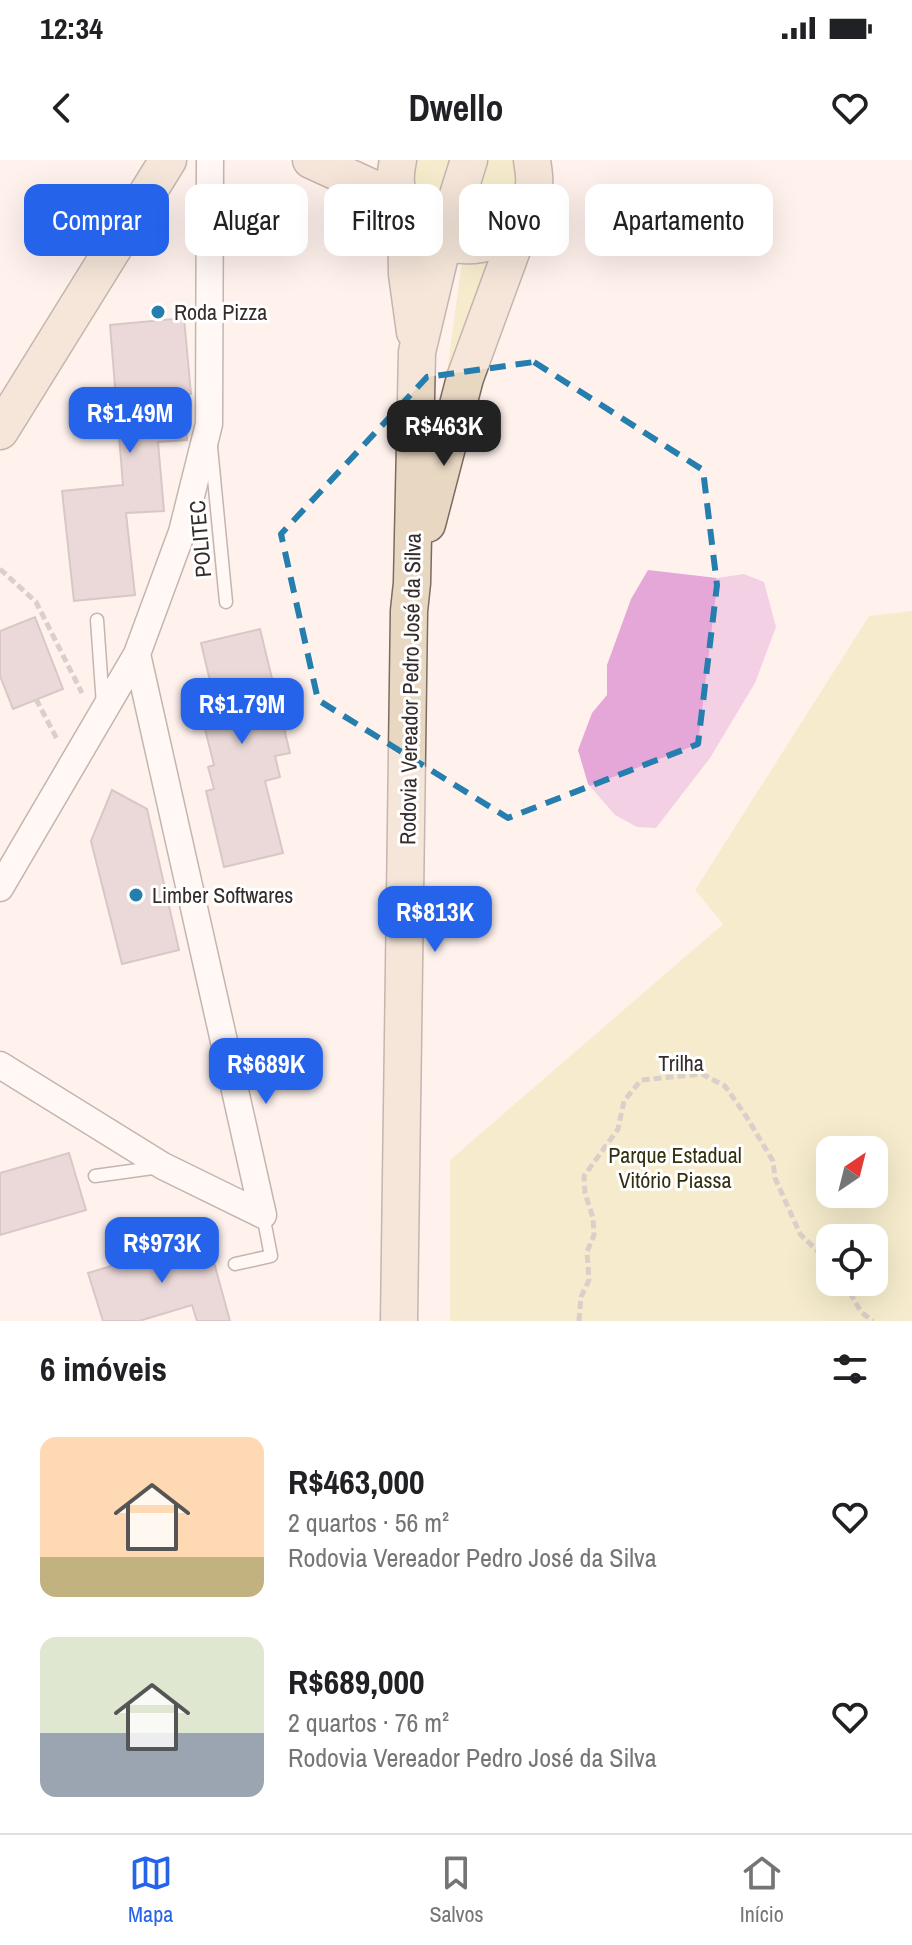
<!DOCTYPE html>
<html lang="pt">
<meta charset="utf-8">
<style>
:root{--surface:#fff;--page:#f6f6f6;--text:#202124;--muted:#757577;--line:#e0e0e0;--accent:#2563eb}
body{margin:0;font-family:"Archivo Narrow",sans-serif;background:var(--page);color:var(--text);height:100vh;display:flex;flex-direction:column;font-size:30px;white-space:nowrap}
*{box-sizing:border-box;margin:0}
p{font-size:26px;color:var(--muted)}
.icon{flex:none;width:44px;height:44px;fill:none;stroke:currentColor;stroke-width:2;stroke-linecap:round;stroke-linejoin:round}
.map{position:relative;height:1161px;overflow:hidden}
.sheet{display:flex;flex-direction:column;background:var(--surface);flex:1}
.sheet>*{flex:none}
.guide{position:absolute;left:24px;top:24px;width:864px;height:72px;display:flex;gap:16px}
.needle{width:52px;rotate:35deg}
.tools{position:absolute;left:816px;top:976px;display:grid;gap:16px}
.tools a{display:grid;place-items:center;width:72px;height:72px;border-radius:16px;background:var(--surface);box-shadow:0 8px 32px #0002;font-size:40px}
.price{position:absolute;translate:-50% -68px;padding:0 18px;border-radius:16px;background:var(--accent);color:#fff;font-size:26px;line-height:52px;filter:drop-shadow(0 2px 4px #0008)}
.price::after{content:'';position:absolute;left:50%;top:48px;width:24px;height:18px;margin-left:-12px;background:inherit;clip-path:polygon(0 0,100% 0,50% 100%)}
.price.current{background:#222;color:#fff}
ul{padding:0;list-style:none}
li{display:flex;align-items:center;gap:24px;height:200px;padding:0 40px}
li span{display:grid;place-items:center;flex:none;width:224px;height:160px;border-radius:16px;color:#555}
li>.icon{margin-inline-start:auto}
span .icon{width:96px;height:96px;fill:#fffc;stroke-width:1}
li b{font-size:34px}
h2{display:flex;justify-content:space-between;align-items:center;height:96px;padding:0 40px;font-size:34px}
.chip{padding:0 28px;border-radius:16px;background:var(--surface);box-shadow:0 8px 32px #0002;font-size:28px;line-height:72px}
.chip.current{background:var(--accent);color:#fff}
.status{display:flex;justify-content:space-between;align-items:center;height:56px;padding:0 40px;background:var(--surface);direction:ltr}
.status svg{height:22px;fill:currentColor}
header{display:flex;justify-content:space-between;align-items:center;height:104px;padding:0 40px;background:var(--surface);font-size:36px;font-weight:800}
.menu{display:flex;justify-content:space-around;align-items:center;height:112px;border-top:2px solid var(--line);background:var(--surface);font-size:22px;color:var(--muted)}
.menu a{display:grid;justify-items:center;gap:4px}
.menu .current{color:var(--accent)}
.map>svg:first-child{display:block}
.green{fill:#eae5a7;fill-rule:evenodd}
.water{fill:#e5a7d8}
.building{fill:#d1bbbf;stroke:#a89397;stroke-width:2}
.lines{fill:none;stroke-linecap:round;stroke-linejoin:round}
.lane-casing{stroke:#7d6a64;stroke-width:15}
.street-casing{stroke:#7d6a64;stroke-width:29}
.secondary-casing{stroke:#7d6a64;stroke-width:39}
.path{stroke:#afa4a0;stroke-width:5;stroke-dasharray:8 4;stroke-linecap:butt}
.lane{stroke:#fff;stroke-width:12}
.street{stroke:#fff;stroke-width:26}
.secondary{stroke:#e8d8c2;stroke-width:36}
.marked{fill:none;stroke:#257ead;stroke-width:6;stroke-dasharray:16 10;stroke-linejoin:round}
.poi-dot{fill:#257ead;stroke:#fff;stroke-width:3}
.labels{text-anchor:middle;stroke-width:6;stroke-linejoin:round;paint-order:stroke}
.poi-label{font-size:22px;fill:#342c2a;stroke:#fff;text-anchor:start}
.street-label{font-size:22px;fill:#342c2a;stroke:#fff}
.park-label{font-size:22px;fill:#33300f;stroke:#fff}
</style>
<div class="status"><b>12:34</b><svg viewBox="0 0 49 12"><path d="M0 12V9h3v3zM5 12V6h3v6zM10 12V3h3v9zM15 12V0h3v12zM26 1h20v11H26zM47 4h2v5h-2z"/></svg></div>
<header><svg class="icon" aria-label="back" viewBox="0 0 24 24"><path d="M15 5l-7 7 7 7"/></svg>Dwello<svg class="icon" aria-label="heart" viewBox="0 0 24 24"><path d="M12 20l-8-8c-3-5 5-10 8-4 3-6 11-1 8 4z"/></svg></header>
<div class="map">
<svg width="912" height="1161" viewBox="0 0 912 1161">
<rect width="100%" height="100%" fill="#fff2ed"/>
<path class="green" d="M 416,0 L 454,0 L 433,57 C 417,40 411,24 416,0 Z
M 485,0 L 513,0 C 522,38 503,62 466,69 Z
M 502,94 L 441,258 L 462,99 Z
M 912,451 L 912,1161 L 450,1161 L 450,1000 L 723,764 L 695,730 L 869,456 ZM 830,990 L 874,990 L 874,1034 L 830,1034 ZM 830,1078 L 874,1078 L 874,1122 L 830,1122 Z"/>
<path class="water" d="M 648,410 L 717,418 L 744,414 L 764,422 L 776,467 L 755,523 L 710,598 L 656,668 L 637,667 L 615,655 L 588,624 L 578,590 L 592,553 L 607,535 L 607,505 L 631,439 Z"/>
<path class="building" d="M 184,158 L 191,234 L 183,235 L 187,280 L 158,282 L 164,351 L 126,353 L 135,435 L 74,441 L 62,331 L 123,325 L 110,165 Z
M 35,457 L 63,529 L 13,549 L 0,516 L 0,471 Z
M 260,469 L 290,593 L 275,596 L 280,617 L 265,621 L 283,693 L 224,707 L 206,631 L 214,629 L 208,607 L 214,605 L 195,529 L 211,525 L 201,483 Z
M 112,630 L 147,649 L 179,790 L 122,804 L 91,681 Z
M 69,993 L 86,1050 L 0,1075 L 0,1013 Z
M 207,1077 L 230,1161 L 197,1161 L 192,1145 L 139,1161 L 103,1161 L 88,1113 Z"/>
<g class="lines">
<defs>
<path id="lane" d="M 211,287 L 226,442
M 97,460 L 103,545
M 95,1016 L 160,1007
M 235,1104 L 271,1096 L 263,1055"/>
<path id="street" d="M 0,728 L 137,494 L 182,372 L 209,264 L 210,0
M 0,905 L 163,1006 L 263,1055 L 137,494"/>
<path id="secondary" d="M 311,0 L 381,32 L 402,48
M 398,0 C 376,97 524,119 534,25 C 535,17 533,8 532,0
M 406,54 L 407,114 L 415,172
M 0,271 L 168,0
M 427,364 L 465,218 L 528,46
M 399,1161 L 409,451 L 412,423 L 417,192 L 443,83 L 469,0"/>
</defs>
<use href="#lane" class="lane-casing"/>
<use href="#street" class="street-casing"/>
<use href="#secondary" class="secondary-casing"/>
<path class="path" d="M 0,409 L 36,442 L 82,533
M 36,539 L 58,581
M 844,1122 L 861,1152 L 873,1161
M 579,1161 L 581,1137 L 589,1120 L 587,1092 L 594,1075 L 593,1058 L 585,1033 L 584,1016 L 618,969 L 624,941 L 641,920 L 702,914 L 725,926 L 746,956 L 773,1001 L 775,1018 L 800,1074 L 830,1103"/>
<use href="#lane" class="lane"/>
<use href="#street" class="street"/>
<use href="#secondary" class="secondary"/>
</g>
<path d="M0 0H912V1161H0ZM 534,202 L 703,310 L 717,425 L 698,584 L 508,658 L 318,540 L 281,374 L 427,217 Z" fill="#fff2ed" fill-opacity=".55" fill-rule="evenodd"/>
<path class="marked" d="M 534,202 L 703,310 L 717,425 L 698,584 L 508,658 L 318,540 L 281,374 L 427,217 Z"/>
<g class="poi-dot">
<circle cx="158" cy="152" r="8"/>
<circle cx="136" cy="735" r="8"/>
</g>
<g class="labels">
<g class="poi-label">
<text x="174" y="160">Roda Pizza</text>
<text x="152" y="743">Limber Softwares</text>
</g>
<g class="street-label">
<text transform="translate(200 379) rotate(-95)" y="8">POLITEC</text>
<text transform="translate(410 529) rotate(-89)" y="8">Rodovia Vereador Pedro José da Silva</text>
<text x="681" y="911">Trilha</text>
</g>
<g class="park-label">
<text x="675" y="1003">Parque Estadual<tspan x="675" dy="25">Vitório Piassa</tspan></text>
</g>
</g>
</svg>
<div class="tools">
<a><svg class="needle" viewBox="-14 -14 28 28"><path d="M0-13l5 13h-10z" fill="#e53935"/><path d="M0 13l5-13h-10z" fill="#757577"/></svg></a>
<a><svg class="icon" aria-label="locate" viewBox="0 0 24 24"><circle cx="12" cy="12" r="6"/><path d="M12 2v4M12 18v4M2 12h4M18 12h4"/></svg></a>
</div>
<b class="price" style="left:130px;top:295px">R$1.49M</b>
<b class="price current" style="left:444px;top:308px">R$463K</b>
<b class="price" style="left:242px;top:586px">R$1.79M</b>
<b class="price" style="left:435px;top:794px">R$813K</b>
<b class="price" style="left:266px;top:946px">R$689K</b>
<b class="price" style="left:162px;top:1125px">R$973K</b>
<div class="guide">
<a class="chip current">Comprar</a>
<a class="chip">Alugar</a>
<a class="chip">Filtros</a>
<a class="chip">Novo</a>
<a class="chip">Apartamento</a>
</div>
</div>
<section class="sheet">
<h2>6 imóveis<svg class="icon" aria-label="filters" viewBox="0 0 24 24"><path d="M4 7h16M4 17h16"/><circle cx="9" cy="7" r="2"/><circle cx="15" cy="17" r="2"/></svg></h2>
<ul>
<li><span style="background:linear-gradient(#ffd9b3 75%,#c2b280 0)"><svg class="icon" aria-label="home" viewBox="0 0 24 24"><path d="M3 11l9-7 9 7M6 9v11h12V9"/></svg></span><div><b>R$463,000</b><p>2 quartos · 56 m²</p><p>Rodovia Vereador Pedro José da Silva</p></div><svg class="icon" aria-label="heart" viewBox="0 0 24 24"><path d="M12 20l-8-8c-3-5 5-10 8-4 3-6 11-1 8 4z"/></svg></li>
<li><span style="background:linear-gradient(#dfe7d0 60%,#9aa5b1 0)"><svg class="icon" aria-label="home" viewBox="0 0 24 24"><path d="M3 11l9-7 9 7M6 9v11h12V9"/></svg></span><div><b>R$689,000</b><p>2 quartos · 76 m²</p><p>Rodovia Vereador Pedro José da Silva</p></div><svg class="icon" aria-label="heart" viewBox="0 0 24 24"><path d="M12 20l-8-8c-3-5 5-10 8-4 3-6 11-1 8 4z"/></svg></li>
</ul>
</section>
<nav class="menu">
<a class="current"><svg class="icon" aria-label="map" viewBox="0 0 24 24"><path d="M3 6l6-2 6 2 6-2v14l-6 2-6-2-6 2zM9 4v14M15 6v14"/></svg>Mapa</a>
<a><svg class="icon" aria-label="saved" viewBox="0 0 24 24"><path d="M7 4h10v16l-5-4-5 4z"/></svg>Salvos</a>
<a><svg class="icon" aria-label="home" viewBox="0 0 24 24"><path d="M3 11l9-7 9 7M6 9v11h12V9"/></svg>Início</a>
</nav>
